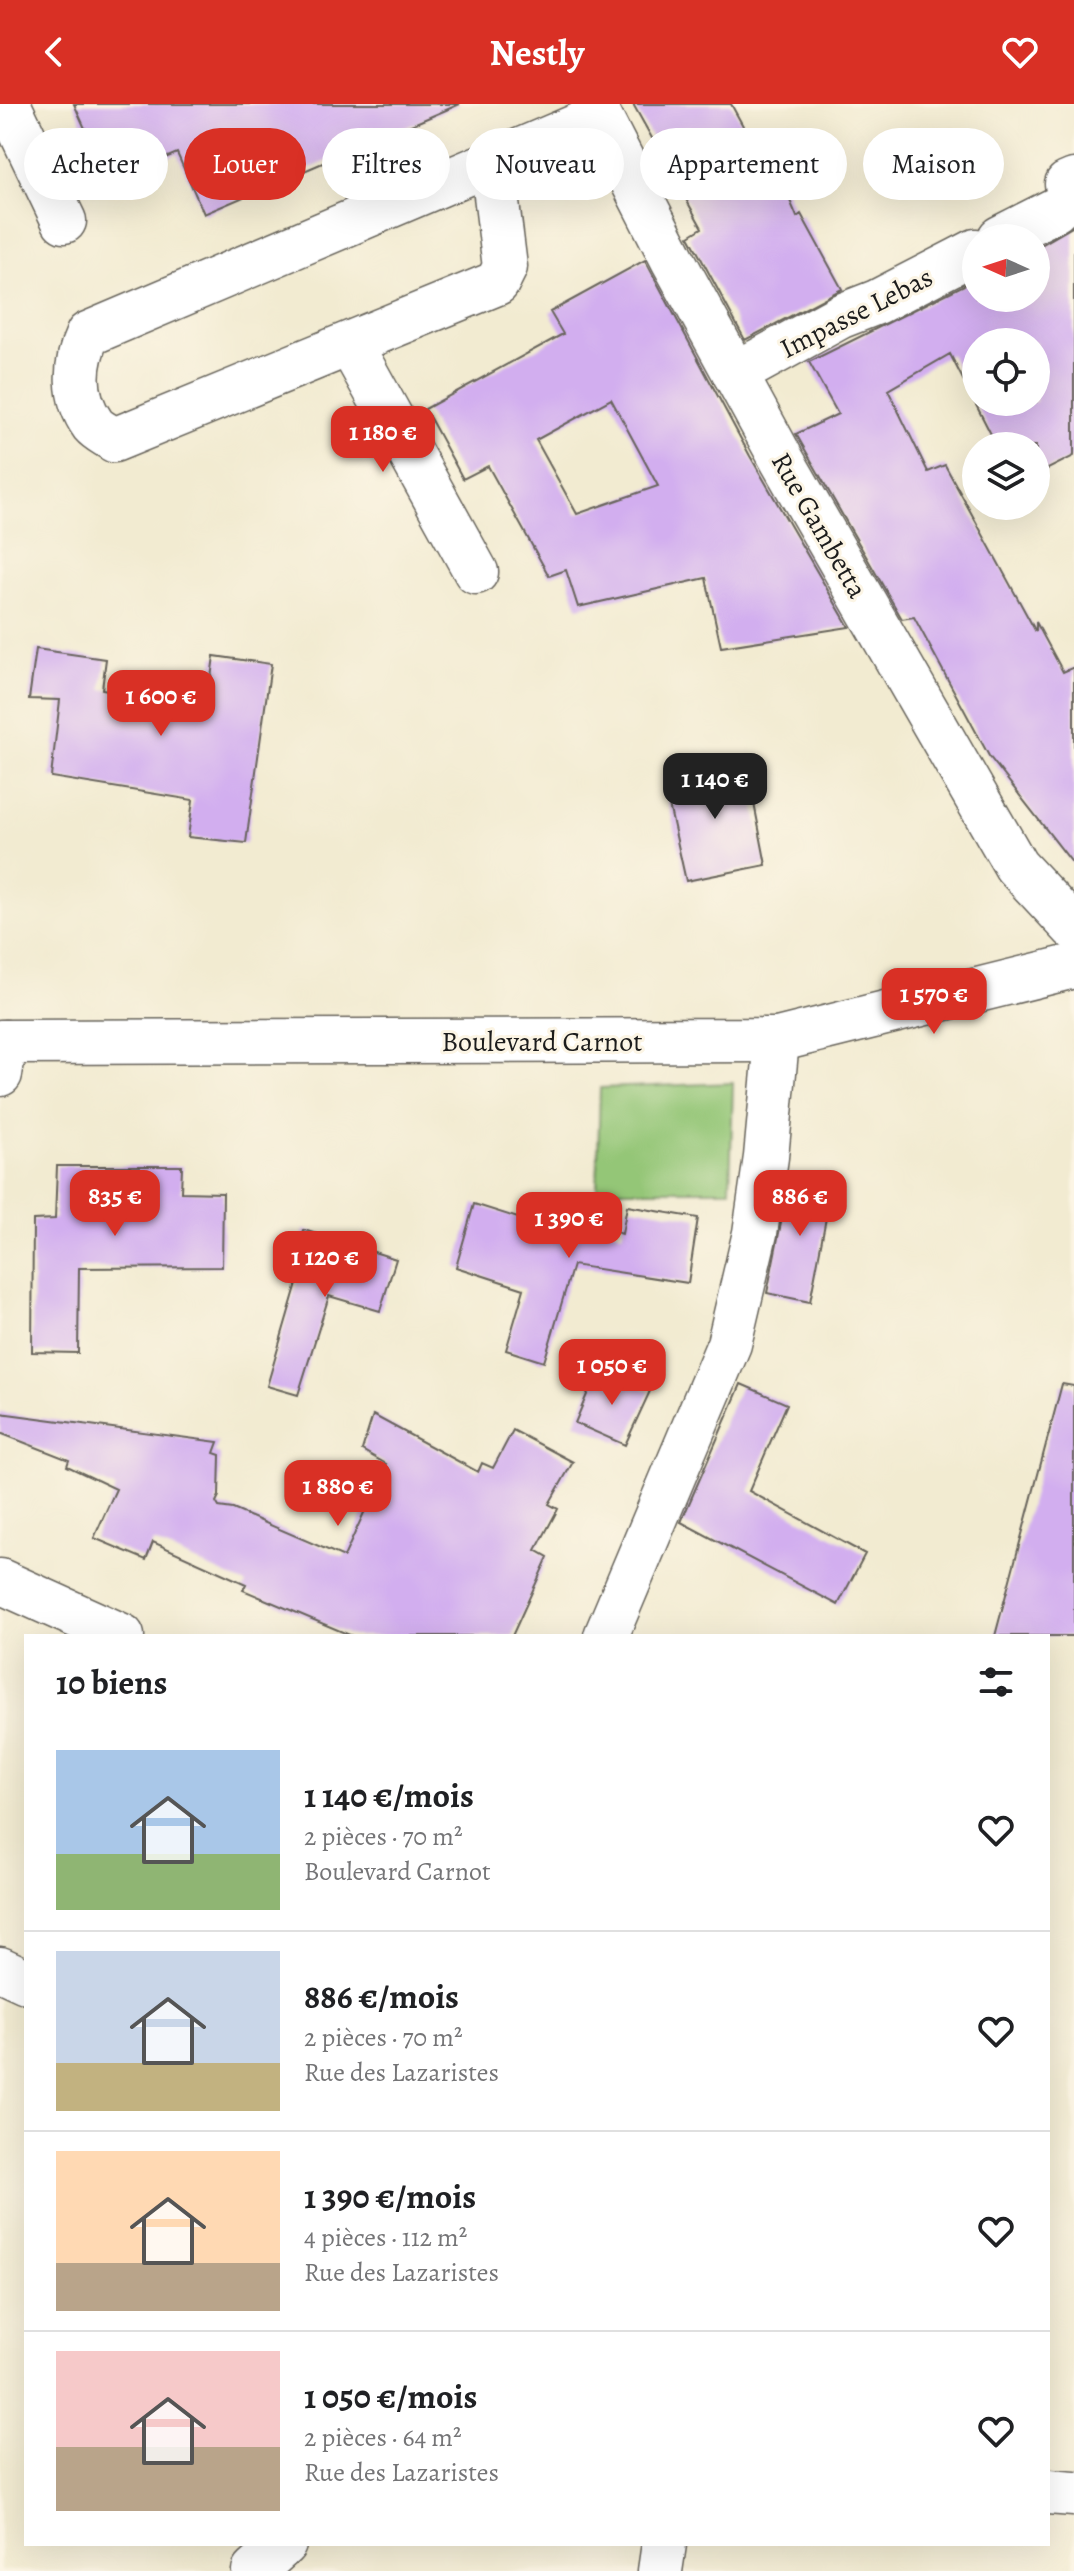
<!DOCTYPE html>
<html lang="fr">
<meta charset="utf-8">
<style>
:root{--surface:#fff;--page:#f6f6f6;--text:#202124;--muted:#757577;--line:#e0e0e0;--accent:#d93025}
body{margin:0;font-family:Alegreya,serif;background:var(--page);color:var(--text);height:100vh;display:flex;flex-direction:column;font-size:30px;white-space:nowrap}
*{box-sizing:border-box;margin:0}
p{font-size:26px;color:var(--muted)}
.icon{flex:none;width:44px;height:44px;fill:none;stroke:currentColor;stroke-width:2;stroke-linecap:round;stroke-linejoin:round}
.map{position:relative;flex:1;overflow:hidden}
.details{position:absolute;left:24px;top:1530px;width:1026px;height:912px;display:flex;flex-direction:column;background:var(--surface);border-radius:0px;box-shadow:0 8px 32px #0002}
.details>*{flex:none}
.top-card{position:absolute;left:24px;top:24px;width:1026px;height:72px;display:flex;gap:16px}
.needle{width:52px;rotate:273deg}
.tools{position:absolute;left:962px;top:120px;display:grid;gap:16px}
.tools a{display:grid;place-items:center;width:88px;height:88px;border-radius:50%;background:var(--surface);box-shadow:0 8px 32px #0002;font-size:40px}
.price{position:absolute;translate:-50% -68px;padding:0 18px;border-radius:16px;background:var(--accent);color:#fff;font-size:26px;line-height:52px;filter:drop-shadow(0 2px 4px #0008)}
.price::after{content:'';position:absolute;left:50%;top:48px;width:24px;height:18px;margin-left:-12px;background:inherit;clip-path:polygon(0 0,100% 0,50% 100%)}
.price.on{background:#222;color:#fff}
ul{padding:0;list-style:none}
li{display:flex;align-items:center;gap:24px;height:200px;padding:0 32px}
li+li{border-top:2px solid var(--line)}
li span{display:grid;place-items:center;flex:none;width:224px;height:160px;border-radius:0px;color:#555}
li>.icon{margin-inline-start:auto}
span .icon{width:96px;height:96px;fill:#fffc;stroke-width:1}
li b{font-size:34px}
h2{display:flex;justify-content:space-between;align-items:center;height:96px;padding:0 32px;font-size:34px}
.tag{padding:0 28px;border-radius:36px;background:var(--surface);box-shadow:0 8px 32px #0002;font-size:28px;line-height:72px}
.tag.on{background:var(--accent);color:#fff}
header{display:flex;justify-content:space-between;align-items:center;height:104px;padding:0 32px;background:var(--accent);color:#fff;font-size:36px;font-weight:700}
.map>svg:first-child{display:block}
.green{fill:#94c677;stroke:#58714a;stroke-width:2}
.building{fill:#d2aeef;fill-rule:evenodd}
.lines{fill:none;stroke-linecap:round;stroke-linejoin:round}
.minor-casing{stroke:#67645b;stroke-width:47}
.tertiary-casing{stroke:#67645b;stroke-width:47}
.secondary-casing{stroke:#67645b;stroke-width:47}
.minor{stroke:#fff;stroke-width:44}
.tertiary{stroke:#fff;stroke-width:44}
.secondary{stroke:#fff;stroke-width:44}
.labels{text-anchor:middle;stroke-width:6;stroke-linejoin:round;paint-order:stroke}
.street-label{font-size:28px;fill:#1c1c1c;stroke:#fcf5e5}
</style>
<header><svg class="icon" aria-label="back" viewBox="0 0 24 24"><path d="M15 5l-7 7 7 7"/></svg>Nestly<svg class="icon" aria-label="heart" viewBox="0 0 24 24"><path d="M12 20l-8-8c-3-5 5-10 8-4 3-6 11-1 8 4z"/></svg></header>
<div class="map">
<svg width="1074" height="2467" viewBox="0 0 1074 2467">
<rect width="100%" height="100%" fill="#fcf5e5"/>
<filter id="ink" filterUnits="userSpaceOnUse"><feTurbulence type="fractalNoise" baseFrequency=".0125" numOctaves="2"/><feDisplacementMap in="SourceGraphic" scale="16" xChannelSelector="R" yChannelSelector="G"/><feConvolveMatrix kernelMatrix="1 2 1 2 8 2 1 2 1" color-interpolation-filters="sRGB"/></filter>
<filter id="wash" filterUnits="userSpaceOnUse"><feTurbulence type="fractalNoise" baseFrequency=".006" numOctaves="4" result="noise"/><feDisplacementMap in="SourceGraphic" scale="32" xChannelSelector="R" yChannelSelector="G"/><feGaussianBlur stdDeviation="1.8" result="paint"/><feColorMatrix in="noise" values="0 0 0 0 0 0 0 0 0 0 0 0 0 0 0 0 0 1.4 0 .05"/><feComposite in="paint" operator="in"/></filter>
<g filter="url(#wash)">
<rect width="100%" height="100%" fill="#f2ebd1"/>
<path class="green" d="M 733,979 L 730,1086 L 597,1086 L 600,984 Z"/>
<g id="blocks">
<path class="building" d="M 74,0 L 460,0 L 204,110 L 177,49 L 109,78 Z
M 633,0 L 731,0 L 761,55 L 770,50 L 797,113 L 801,110 L 842,185 L 745,236 L 689,132 L 702,124 Z
M 1074,122 L 1074,352 L 1036,371 L 1036,342 L 997,342 L 950,250 L 888,286 L 928,368 L 945,361 L 1036,528 L 1036,518 L 1063,568 L 1074,563 L 1074,761 L 989,652 L 914,513 L 902,515 L 796,330 L 838,310 L 809,258 L 976,175 L 976,194 L 1036,194 L 1036,144 ZM 976,238 L 1036,238 L 1036,298 L 976,298 Z
M 645,156 L 750,352 L 849,523 L 721,543 L 706,474 L 578,503 L 566,466 L 549,472 L 488,362 L 463,375 L 425,305 L 563,230 L 550,208 ZM 611,295 L 658,382 L 577,410 L 536,336 Z
M 36,545 L 106,555 L 102,585 L 207,603 L 214,552 L 271,560 L 246,739 L 188,733 L 193,696 L 51,673 L 60,596 L 29,595 Z
M 746,658 L 766,761 L 686,777 L 663,674 Z
M 57,1062 L 182,1062 L 181,1088 L 223,1089 L 222,1163 L 79,1164 L 78,1249 L 32,1248 L 33,1116 L 55,1115 Z
M 791,1069 L 833,1077 L 810,1198 L 767,1189 Z
M 474,1100 L 540,1121 L 545,1105 L 622,1130 L 627,1102 L 698,1114 L 688,1179 L 573,1161 L 544,1258 L 506,1246 L 524,1185 L 456,1163 Z
M 304,1126 L 396,1155 L 380,1207 L 329,1192 L 298,1291 L 267,1282 L 302,1162 L 294,1158 Z
M 598,1264 L 650,1287 L 625,1341 L 575,1319 Z
M 741,1280 L 787,1300 L 749,1387 L 865,1450 L 838,1501 L 681,1418 Z
M 1062,1280 L 1074,1282 L 1074,1532 L 995,1532 Z
M 0,1309 L 218,1338 L 214,1349 L 220,1351 L 219,1392 L 216,1398 L 219,1403 L 233,1405 L 344,1453 L 386,1360 L 362,1346 L 373,1311 L 478,1368 L 482,1359 L 493,1364 L 513,1326 L 573,1358 L 549,1400 L 558,1405 L 536,1446 L 548,1453 L 512,1532 L 352,1532 L 243,1486 L 246,1480 L 153,1438 L 146,1456 L 94,1434 L 116,1385 L 67,1362 L 69,1356 L 0,1329 Z"/>
</g>
</g>
<g filter="url(#ink)">
<use href="#blocks" fill-opacity="0" stroke="#67645b" stroke-width="2"/>
<g class="lines">
<defs>
<path id="minor" d="M 8,0 L 64,117
M 492,59 L 505,163 L 497,179 L 114,336 C 107,331 98,327 93,321 C 73,293 74,260 88,230 L 599,13
M 1067,80 L 1074,77
M 1000,134 L 1055,106
M 350,240 L 476,468
M 735,270 L 841,212 L 877,198 L 976,147
M 0,970 L 5,938
M 0,1477 L 122,1532
M 606,1532 L 729,1240 L 755,1129 L 766,1053 L 777,936
M 0,1865 L 26,1877
M 1048,2388 L 1074,2390
M 254,2467 L 284,2440
M 660,2467 L 664,2440"/>
<path id="tertiary" d="M 0,938 L 777,936 L 1074,862"/>
<path id="secondary" d="M 593,0 L 673,156 L 782,356 L 1016,762 L 1074,824"/>
</defs>
<use href="#minor" class="minor-casing"/>
<use href="#tertiary" class="tertiary-casing"/>
<use href="#secondary" class="secondary-casing"/>
<use href="#minor" class="minor"/>
<use href="#tertiary" class="tertiary"/>
<use href="#secondary" class="secondary"/>
</g>
</g>
<g class="labels">
<g class="street-label">
<text transform="translate(856 208) rotate(-27)" y="10">Impasse Lebas</text>
<text transform="translate(820 421) rotate(60)" y="10">Rue Gambetta</text>
<text x="542" y="947">Boulevard Carnot</text>
</g>
</g>
</svg>
<div class="tools">
<a><svg class="needle" viewBox="-14 -14 28 28"><path d="M0-13l5 13h-10z" fill="#e53935"/><path d="M0 13l5-13h-10z" fill="#757577"/></svg></a>
<a><svg class="icon" aria-label="locate" viewBox="0 0 24 24"><circle cx="12" cy="12" r="6"/><path d="M12 2v4M12 18v4M2 12h4M18 12h4"/></svg></a>
<a><svg class="icon" aria-label="layers" viewBox="0 0 24 24"><path d="M12 4l9 5-9 5-9-5zM3 14l9 5 9-5"/></svg></a>
</div>
<b class="price" style="left:383px;top:370px">1 180 €</b>
<b class="price" style="left:161px;top:634px">1 600 €</b>
<b class="price on" style="left:715px;top:717px">1 140 €</b>
<b class="price" style="left:934px;top:932px">1 570 €</b>
<b class="price" style="left:115px;top:1134px">835 €</b>
<b class="price" style="left:800px;top:1134px">886 €</b>
<b class="price" style="left:569px;top:1156px">1 390 €</b>
<b class="price" style="left:325px;top:1195px">1 120 €</b>
<b class="price" style="left:612px;top:1303px">1 050 €</b>
<b class="price" style="left:338px;top:1424px">1 880 €</b>
<div class="top-card">
<a class="tag">Acheter</a>
<a class="tag on">Louer</a>
<a class="tag">Filtres</a>
<a class="tag">Nouveau</a>
<a class="tag">Appartement</a>
<a class="tag">Maison</a>
</div>
<section class="details">
<h2>10 biens<svg class="icon" aria-label="filters" viewBox="0 0 24 24"><path d="M4 7h16M4 17h16"/><circle cx="9" cy="7" r="2"/><circle cx="15" cy="17" r="2"/></svg></h2>
<ul>
<li><span style="background:linear-gradient(#a9c7e8 65%,#8fb573 0)"><svg class="icon" aria-label="home" viewBox="0 0 24 24"><path d="M3 11l9-7 9 7M6 9v11h12V9"/></svg></span><div><b>1 140 €/mois</b><p>2 pièces · 70 m²</p><p>Boulevard Carnot</p></div><svg class="icon" aria-label="heart" viewBox="0 0 24 24"><path d="M12 20l-8-8c-3-5 5-10 8-4 3-6 11-1 8 4z"/></svg></li>
<li><span style="background:linear-gradient(#c9d6e8 70%,#c2b280 0)"><svg class="icon" aria-label="home" viewBox="0 0 24 24"><path d="M3 11l9-7 9 7M6 9v11h12V9"/></svg></span><div><b>886 €/mois</b><p>2 pièces · 70 m²</p><p>Rue des Lazaristes</p></div><svg class="icon" aria-label="heart" viewBox="0 0 24 24"><path d="M12 20l-8-8c-3-5 5-10 8-4 3-6 11-1 8 4z"/></svg></li>
<li><span style="background:linear-gradient(#ffd9b3 70%,#b9a48a 0)"><svg class="icon" aria-label="home" viewBox="0 0 24 24"><path d="M3 11l9-7 9 7M6 9v11h12V9"/></svg></span><div><b>1 390 €/mois</b><p>4 pièces · 112 m²</p><p>Rue des Lazaristes</p></div><svg class="icon" aria-label="heart" viewBox="0 0 24 24"><path d="M12 20l-8-8c-3-5 5-10 8-4 3-6 11-1 8 4z"/></svg></li>
<li><span style="background:linear-gradient(#f6c9c9 60%,#b9a48a 0)"><svg class="icon" aria-label="home" viewBox="0 0 24 24"><path d="M3 11l9-7 9 7M6 9v11h12V9"/></svg></span><div><b>1 050 €/mois</b><p>2 pièces · 64 m²</p><p>Rue des Lazaristes</p></div><svg class="icon" aria-label="heart" viewBox="0 0 24 24"><path d="M12 20l-8-8c-3-5 5-10 8-4 3-6 11-1 8 4z"/></svg></li>
</ul>
</section>
</div>
